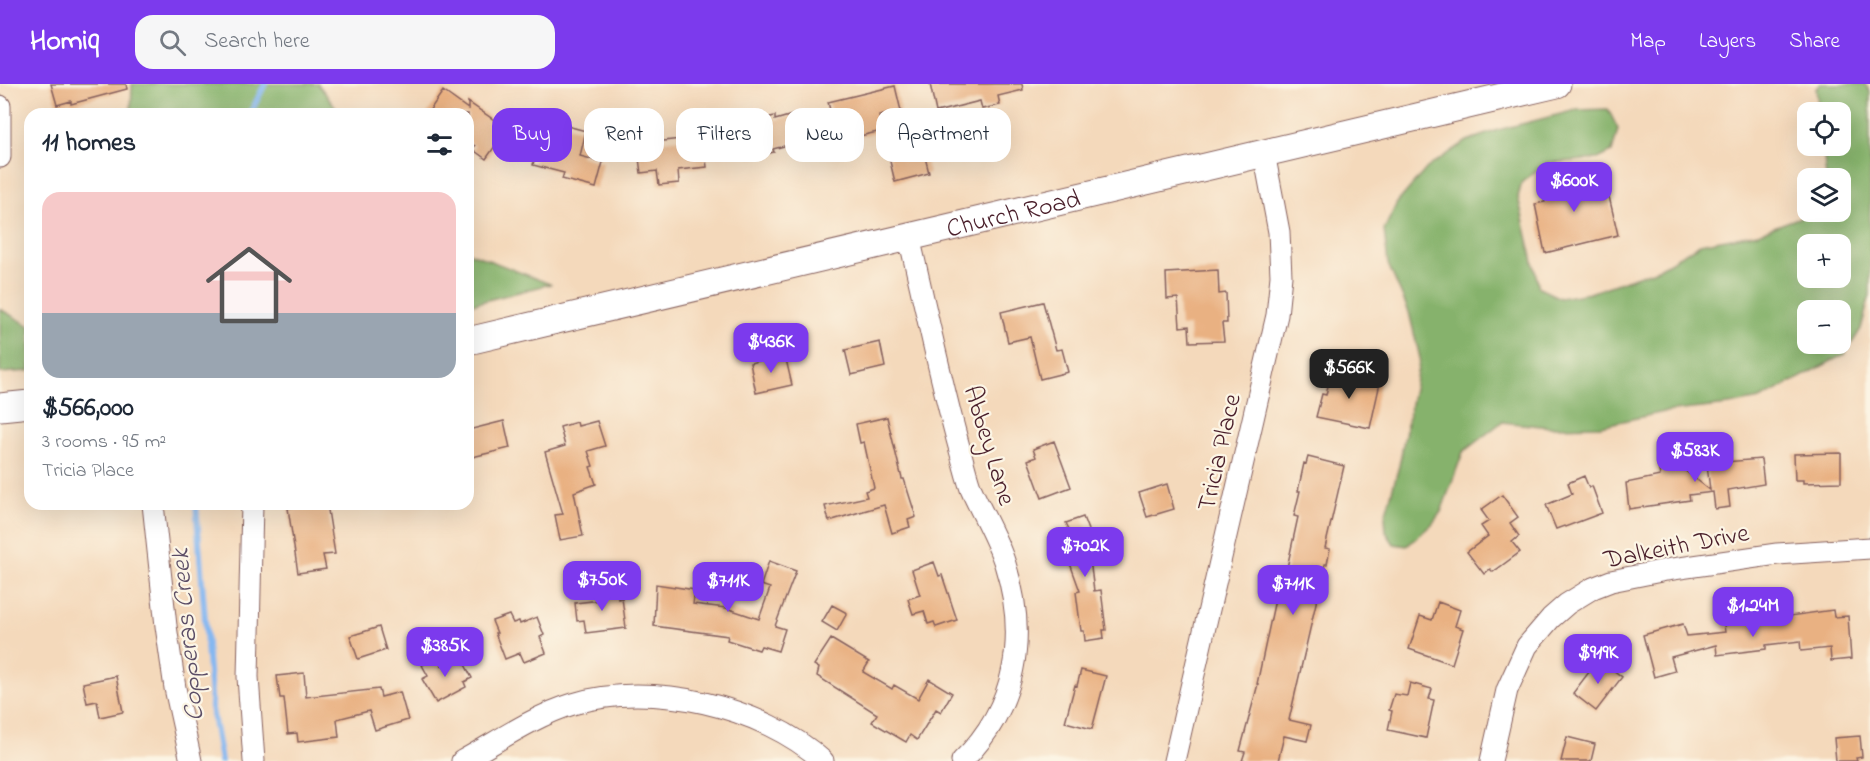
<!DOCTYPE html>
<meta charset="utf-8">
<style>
:root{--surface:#fff;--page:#f6f6f7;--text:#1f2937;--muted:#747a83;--accent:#7c3aed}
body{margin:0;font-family:"Indie Flower",sans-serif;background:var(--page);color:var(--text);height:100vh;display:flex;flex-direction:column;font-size:22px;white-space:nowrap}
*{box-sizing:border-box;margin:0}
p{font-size:20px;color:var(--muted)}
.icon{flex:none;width:33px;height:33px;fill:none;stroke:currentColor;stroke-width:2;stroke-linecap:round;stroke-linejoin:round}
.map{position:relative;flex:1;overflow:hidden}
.side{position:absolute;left:24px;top:24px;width:450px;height:402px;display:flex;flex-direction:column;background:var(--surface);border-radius:18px;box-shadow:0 6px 24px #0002}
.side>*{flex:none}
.top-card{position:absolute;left:492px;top:24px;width:570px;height:54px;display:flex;gap:12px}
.tools{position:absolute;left:1797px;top:18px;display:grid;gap:12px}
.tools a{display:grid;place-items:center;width:54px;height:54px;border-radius:12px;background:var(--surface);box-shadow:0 6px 24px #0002;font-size:30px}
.price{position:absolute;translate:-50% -51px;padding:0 14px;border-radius:12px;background:var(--accent);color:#fff;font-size:20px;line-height:39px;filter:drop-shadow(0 2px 3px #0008)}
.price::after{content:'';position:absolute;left:50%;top:36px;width:18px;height:14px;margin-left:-9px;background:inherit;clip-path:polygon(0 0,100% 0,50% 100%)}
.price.active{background:#222;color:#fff}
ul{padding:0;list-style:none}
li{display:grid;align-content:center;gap:12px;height:318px;padding:0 18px}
li span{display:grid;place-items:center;height:186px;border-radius:18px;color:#555}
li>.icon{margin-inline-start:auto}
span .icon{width:108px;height:108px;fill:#fffc;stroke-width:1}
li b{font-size:26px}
h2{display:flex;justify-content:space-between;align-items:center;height:72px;padding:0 18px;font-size:26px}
.tag{padding:0 21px;border-radius:18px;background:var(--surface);box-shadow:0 6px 24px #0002;font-size:21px;line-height:54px}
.tag.active{background:var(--accent);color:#fff}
header{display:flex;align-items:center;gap:36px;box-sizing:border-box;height:84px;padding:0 30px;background:var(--accent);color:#fff}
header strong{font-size:28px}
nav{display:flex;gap:33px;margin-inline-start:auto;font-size:21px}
.search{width:420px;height:54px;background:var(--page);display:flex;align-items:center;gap:15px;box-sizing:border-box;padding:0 21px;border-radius:18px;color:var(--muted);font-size:22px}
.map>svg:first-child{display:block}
.forest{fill:#86b26c;stroke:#68684c;stroke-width:1.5;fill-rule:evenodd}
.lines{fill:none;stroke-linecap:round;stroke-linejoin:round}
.stream{stroke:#84b7f1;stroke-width:6}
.building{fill:#e9b182}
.minor-casing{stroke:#86605d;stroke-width:23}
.major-casing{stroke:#86605d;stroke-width:29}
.minor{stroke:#fff;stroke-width:21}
.major{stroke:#fff;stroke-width:27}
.labels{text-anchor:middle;stroke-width:4.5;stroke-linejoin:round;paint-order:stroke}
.street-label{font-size:26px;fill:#4a1f2b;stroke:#fcf5e5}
.water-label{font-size:27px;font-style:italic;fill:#5b4d66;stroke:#fcf5e5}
</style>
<header>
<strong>Homiq</strong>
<div class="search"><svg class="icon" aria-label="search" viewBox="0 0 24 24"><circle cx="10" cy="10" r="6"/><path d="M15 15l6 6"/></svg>Search here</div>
<nav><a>Map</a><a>Layers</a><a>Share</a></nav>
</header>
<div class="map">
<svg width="1870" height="677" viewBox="0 0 1870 677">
<rect width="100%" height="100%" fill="#fcf5e5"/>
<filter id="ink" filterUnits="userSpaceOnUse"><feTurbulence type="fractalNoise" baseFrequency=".0167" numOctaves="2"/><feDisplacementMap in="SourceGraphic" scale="12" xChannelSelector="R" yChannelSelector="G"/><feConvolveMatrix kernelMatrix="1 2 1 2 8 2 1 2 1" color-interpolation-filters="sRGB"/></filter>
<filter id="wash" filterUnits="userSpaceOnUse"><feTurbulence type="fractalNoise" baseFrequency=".008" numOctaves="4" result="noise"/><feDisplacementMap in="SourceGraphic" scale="24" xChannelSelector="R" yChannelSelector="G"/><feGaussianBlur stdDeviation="1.35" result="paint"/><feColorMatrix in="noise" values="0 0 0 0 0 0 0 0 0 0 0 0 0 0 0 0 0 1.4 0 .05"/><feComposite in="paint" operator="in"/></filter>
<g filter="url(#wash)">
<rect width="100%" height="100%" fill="#f4d9bb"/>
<path class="forest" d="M 132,0 L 318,0 L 341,30 L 131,30 Z
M 1819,0 L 1865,0 L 1870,8 L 1870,211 L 1861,245 L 1845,270 L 1760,315 L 1729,321 L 1664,328 L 1600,342 L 1551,343 L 1502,338 L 1463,368 L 1441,428 L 1432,440 L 1407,462 L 1394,460 L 1386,448 L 1385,432 L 1399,382 L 1420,274 L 1409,228 L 1388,180 L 1384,146 L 1397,119 L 1427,84 L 1467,57 L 1498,46 L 1576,26 L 1608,25 L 1618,45 L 1612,68 L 1598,75 L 1547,79 L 1522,98 L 1518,113 L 1539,204 L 1560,214 L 1590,209 L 1658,185 L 1700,160 L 1758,149 L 1814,128 L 1840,128 L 1840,94 L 1826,94 L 1823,62 L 1840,62 L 1840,28 L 1819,28 L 1816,5 ZM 1840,160 L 1840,194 L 1808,194 L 1808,160 ZM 1808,226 L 1840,226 L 1840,260 L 1808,260 Z
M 468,168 L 550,200 L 468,221 Z
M 0,225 L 30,242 L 30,287 L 0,289 Z"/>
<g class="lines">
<path class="stream" d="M 250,30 L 265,0
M 196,420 L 212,625 L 221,677"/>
</g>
<g id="blocks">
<path class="building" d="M 51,0 L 126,0 L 127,5 L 71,20 L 71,17 L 57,21 Z
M 930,0 L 1022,0 L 1023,6 L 998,12 L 1000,21 L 982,25 L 980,17 L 936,28 Z
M 895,2 L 901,27 L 879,32 L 882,47 L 842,56 L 840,45 L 835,46 L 828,18 Z
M 443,7 L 468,25 L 468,18 L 507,45 L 486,75 L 472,65 L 475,62 L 468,57 L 468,30 L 427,30 Z
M 796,30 L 803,57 L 773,65 L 774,68 L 750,74 L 748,70 L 743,71 L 736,41 L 775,32 L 775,36 Z
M 536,41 L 566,46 L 567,42 L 586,47 L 580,72 L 603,78 L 596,104 L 562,95 L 564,89 L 533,81 L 536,67 L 529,66 Z
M 681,55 L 682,61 L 704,58 L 707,83 L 678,86 L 679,99 L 659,101 L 657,87 L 641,89 L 637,60 Z
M 921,57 L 929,89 L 895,98 L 887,65 Z
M 1593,89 L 1597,106 L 1607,104 L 1618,151 L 1545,169 L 1535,120 L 1545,118 L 1541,100 L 1574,90 L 1575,93 Z
M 1218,186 L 1219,210 L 1226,209 L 1227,239 L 1222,239 L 1224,257 L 1190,258 L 1189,242 L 1180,243 L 1178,214 L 1167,215 L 1166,189 Z
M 1043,218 L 1056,266 L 1062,265 L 1068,288 L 1040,295 L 1030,253 L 1008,258 L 1001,228 Z
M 880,258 L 885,283 L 851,291 L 845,266 Z
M 785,271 L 792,301 L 756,309 L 750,279 Z
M 1331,288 L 1380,299 L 1370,344 L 1316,333 L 1322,310 L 1326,311 Z
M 887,333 L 902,395 L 904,395 L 916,433 L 908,436 L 910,443 L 892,449 L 884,421 L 829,437 L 825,422 L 867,413 L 865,407 L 874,404 L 864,358 L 860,359 L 856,340 Z
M 504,337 L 510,364 L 468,374 L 468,346 Z
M 597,337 L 605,362 L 588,367 L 593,382 L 590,383 L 596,400 L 574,408 L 583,452 L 560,456 L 555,431 L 563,430 L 545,368 L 565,362 L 560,343 L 577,338 L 578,342 Z
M 1054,357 L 1071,403 L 1042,414 L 1028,376 L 1036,373 L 1033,365 Z
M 1724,367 L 1725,378 L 1761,375 L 1764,400 L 1728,406 L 1730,423 L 1715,425 L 1713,408 L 1689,411 L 1690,416 L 1629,425 L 1626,399 L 1660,392 L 1658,381 L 1674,378 L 1710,406 L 1707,381 L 1710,381 L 1708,369 Z
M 1841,369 L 1841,398 L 1803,399 L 1803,396 L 1795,396 L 1794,370 Z
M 1308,373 L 1344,382 L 1325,464 L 1330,465 L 1327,480 L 1325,480 L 1289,636 L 1311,641 L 1307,657 L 1284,652 L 1278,677 L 1242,677 L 1245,668 L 1240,667 L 1258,600 L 1257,600 L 1280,492 L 1285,493 L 1298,433 L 1294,432 L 1300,407 L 1298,407 L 1304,379 L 1306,380 Z
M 1584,392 L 1589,404 L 1592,402 L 1602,429 L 1565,443 L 1564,442 L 1556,445 L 1546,421 L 1572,410 L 1568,399 Z
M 1167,400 L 1174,425 L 1147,433 L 1139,409 Z
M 1502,411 L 1518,433 L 1510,439 L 1519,452 L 1512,458 L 1520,468 L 1493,488 L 1490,485 L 1484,490 L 1467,468 L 1488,452 L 1481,442 L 1489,437 L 1481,426 Z
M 300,420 L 327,420 L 335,470 L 323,471 L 326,485 L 298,489 L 288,424 L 300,422 Z
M 1083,433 L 1098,472 L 1090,475 L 1094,507 L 1101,506 L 1106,546 L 1103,546 L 1104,554 L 1085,557 L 1084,547 L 1081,547 L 1076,508 L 1080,507 L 1059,449 L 1069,445 L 1066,439 Z
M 769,477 L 796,487 L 775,542 L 785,545 L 778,567 L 761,562 L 759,566 L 727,556 L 728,552 L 654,542 L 656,500 L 695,506 L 693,520 L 726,524 L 759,535 L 770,504 L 761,501 Z
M 934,478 L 939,492 L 942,491 L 957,536 L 936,543 L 934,538 L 928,540 L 924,527 L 913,530 L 908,515 L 920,511 L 912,486 Z
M 617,503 L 618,515 L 622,514 L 626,544 L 586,549 L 584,536 L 577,537 L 575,519 L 601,516 L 600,505 Z
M 1438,518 L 1460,526 L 1455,542 L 1463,545 L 1452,580 L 1409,565 L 1420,532 L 1432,536 Z
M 832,521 L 847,529 L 837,547 L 822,538 Z
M 1833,526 L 1834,533 L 1848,532 L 1851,575 L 1831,577 L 1830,564 L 1801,567 L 1800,557 L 1766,561 L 1766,565 L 1717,571 L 1716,561 L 1671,573 L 1675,587 L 1654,593 L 1643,551 L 1683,540 L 1687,552 L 1725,548 L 1724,541 Z
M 509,531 L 513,539 L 519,537 L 520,540 L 537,533 L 544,551 L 540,553 L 546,569 L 524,578 L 520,569 L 505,575 L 495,549 L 497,549 L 492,537 Z
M 379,543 L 386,566 L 358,575 L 350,552 Z
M 831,555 L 869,578 L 863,588 L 892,605 L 894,601 L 918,615 L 929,595 L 952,609 L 941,628 L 936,625 L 917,656 L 910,651 L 906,658 L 872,638 L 877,630 L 817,592 L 819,584 L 814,581 Z
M 437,573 L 442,582 L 448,578 L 450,581 L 462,575 L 472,594 L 464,598 L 466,603 L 436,619 L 422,595 L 428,592 L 422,581 Z
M 1599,575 L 1622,593 L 1596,627 L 1573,609 Z
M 1081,586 L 1106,592 L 1092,645 L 1065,638 L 1075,601 L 1077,602 Z
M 304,589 L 306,613 L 379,605 L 381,613 L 400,608 L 408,636 L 375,646 L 369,627 L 337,635 L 339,653 L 298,658 L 297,649 L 288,650 L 284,614 L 280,614 L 277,592 Z
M 116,592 L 123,628 L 100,633 L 97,617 L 87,619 L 83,599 Z
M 1410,599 L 1432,605 L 1429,615 L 1434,616 L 1426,654 L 1388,646 L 1392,627 L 1389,626 L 1394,610 L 1407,612 Z
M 1860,652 L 1862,673 L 1856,674 L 1857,677 L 1836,677 L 1834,654 Z
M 1567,653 L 1595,660 L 1591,677 L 1561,677 Z"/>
</g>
</g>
<g filter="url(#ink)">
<use href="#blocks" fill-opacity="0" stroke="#86605d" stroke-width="1.5"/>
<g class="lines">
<defs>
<path id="minor" d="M 0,22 L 0,73
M 909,153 C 926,225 941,299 961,370 C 964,382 967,394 971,405 C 982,430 997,454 1005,480 C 1028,552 1017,623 962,677
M 153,420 L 166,542 L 175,604 L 191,677
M 252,420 L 248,593 L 254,677
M 462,677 C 497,658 534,632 573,620 C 650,596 763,622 823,677
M 1174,677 L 1277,231 L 1281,192 L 1279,148 L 1264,69
M 1491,677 L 1507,606 L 1527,562 L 1551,534 L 1567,520 L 1593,504 L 1611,497 L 1666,486 L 1777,470 L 1870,464"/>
<g id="major">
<path id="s1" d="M 468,257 L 1557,0"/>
<path d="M 0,323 L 30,320"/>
</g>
</defs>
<use href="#minor" class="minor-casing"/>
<use href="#major" class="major-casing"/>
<use href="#minor" class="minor"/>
<use href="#major" class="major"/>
</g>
</g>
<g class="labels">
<g class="street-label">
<text dy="9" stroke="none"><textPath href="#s1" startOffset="560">Church Road</textPath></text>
<text transform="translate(991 361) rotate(73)" y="9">Abbey Lane</text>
<text transform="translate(1218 368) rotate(-77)" y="9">Tricia Place</text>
<text transform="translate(1676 461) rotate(-11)" y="9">Dalkeith Drive</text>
</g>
<g class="water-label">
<text transform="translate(186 551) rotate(-95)" y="9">Copperas Creek</text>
</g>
</g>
</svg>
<div class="tools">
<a><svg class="icon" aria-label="locate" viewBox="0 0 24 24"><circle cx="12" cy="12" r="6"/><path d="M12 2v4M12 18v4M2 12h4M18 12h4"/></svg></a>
<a><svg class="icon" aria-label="layers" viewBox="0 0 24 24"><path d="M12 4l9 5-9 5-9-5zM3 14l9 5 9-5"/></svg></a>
<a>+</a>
<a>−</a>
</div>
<b class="price" style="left:1574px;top:129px">$600K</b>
<b class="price" style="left:771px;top:290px">$436K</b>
<b class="price active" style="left:1349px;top:316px">$566K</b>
<b class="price" style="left:1695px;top:399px">$583K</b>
<b class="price" style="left:1085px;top:494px">$702K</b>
<b class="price" style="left:602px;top:528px">$750K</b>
<b class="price" style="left:728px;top:529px">$711K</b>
<b class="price" style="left:1293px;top:532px">$711K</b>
<b class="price" style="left:1753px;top:554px">$1.24M</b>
<b class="price" style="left:445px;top:594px">$385K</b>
<b class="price" style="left:1598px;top:601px">$919K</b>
<div class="top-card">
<a class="tag active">Buy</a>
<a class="tag">Rent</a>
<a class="tag">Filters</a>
<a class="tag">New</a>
<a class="tag">Apartment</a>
</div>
<section class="side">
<h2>11 homes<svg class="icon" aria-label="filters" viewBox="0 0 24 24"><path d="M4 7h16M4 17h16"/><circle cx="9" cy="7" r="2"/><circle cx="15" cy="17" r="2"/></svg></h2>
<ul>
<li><span style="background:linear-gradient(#f6c9c9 65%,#9aa5b1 0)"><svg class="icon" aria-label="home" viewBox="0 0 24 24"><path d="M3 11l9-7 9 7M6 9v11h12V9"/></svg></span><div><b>$566,000</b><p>3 rooms · 95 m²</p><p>Tricia Place</p></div></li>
</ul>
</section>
</div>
